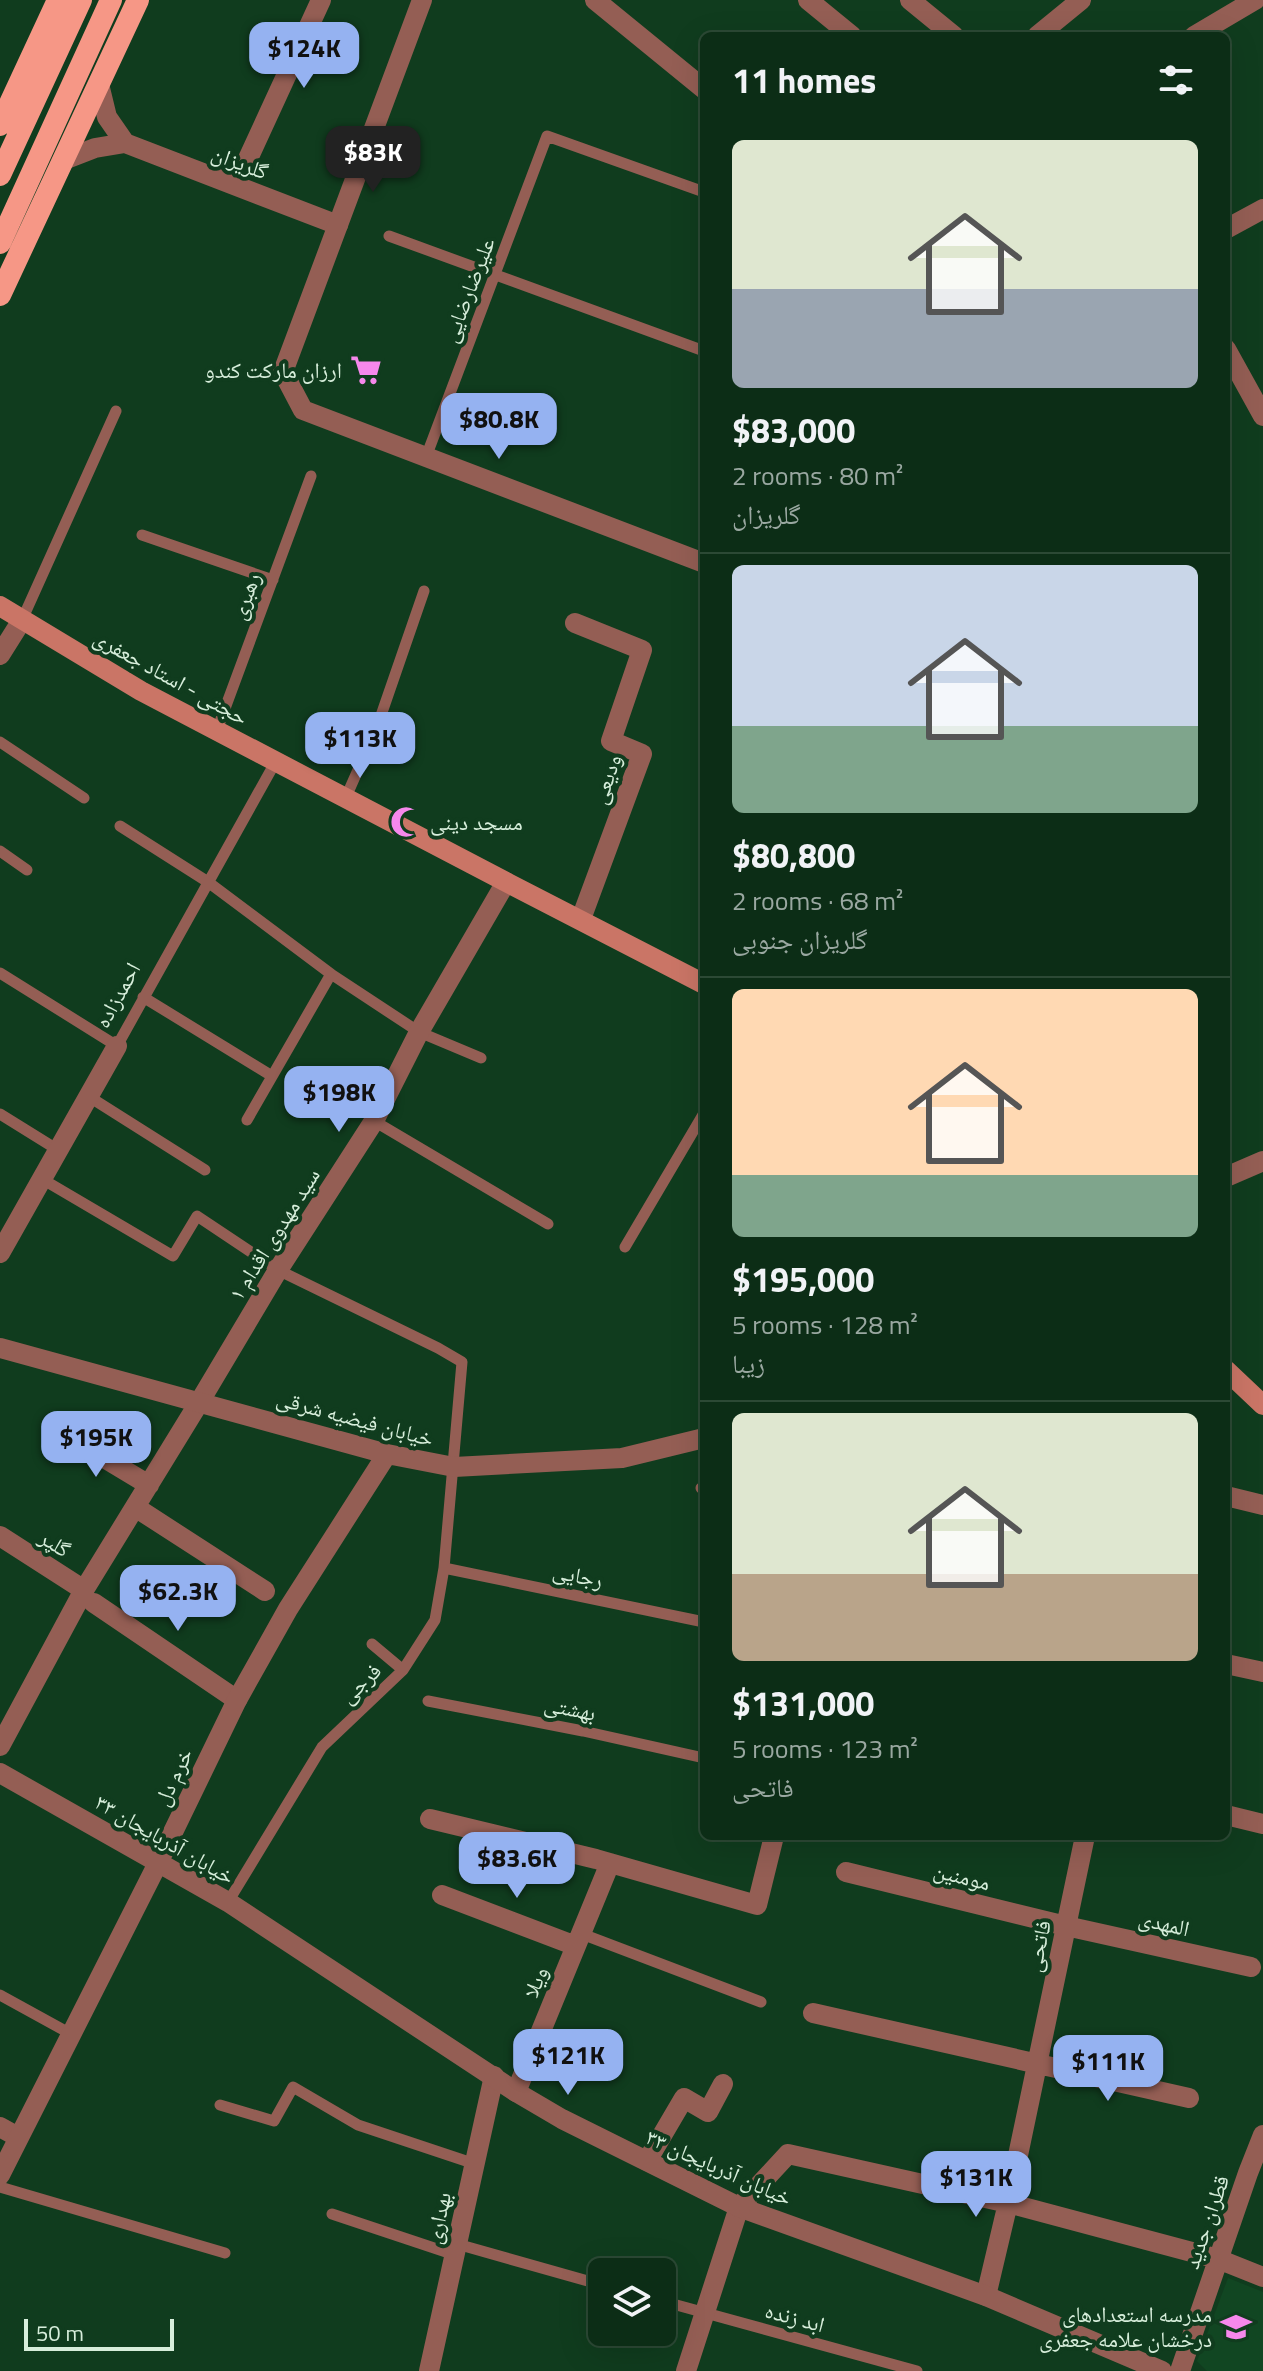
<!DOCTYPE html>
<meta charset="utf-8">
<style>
:root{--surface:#0c2d16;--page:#1a3923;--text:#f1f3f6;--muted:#9aa8a1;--line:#2c4935;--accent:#95b2f1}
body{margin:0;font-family:"Titillium Web","Noto Naskh Arabic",sans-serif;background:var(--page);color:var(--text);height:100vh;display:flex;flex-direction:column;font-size:30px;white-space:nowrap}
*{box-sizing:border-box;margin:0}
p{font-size:26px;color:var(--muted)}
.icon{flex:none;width:44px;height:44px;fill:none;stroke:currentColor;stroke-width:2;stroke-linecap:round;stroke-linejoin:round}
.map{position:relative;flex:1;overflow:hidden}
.details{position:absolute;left:700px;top:32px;width:530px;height:1808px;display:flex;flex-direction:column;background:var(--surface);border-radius:12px;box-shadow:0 8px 32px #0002,0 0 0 2px var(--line)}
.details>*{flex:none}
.fabs{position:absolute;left:588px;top:2258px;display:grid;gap:16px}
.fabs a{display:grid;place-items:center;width:88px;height:88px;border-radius:12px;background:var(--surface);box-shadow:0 8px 32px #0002,0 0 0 2px var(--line);font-size:40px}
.scale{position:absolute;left:24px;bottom:20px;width:150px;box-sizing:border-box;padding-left:8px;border:4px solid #d7eedb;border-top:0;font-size:22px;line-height:28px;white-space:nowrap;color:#d7eedb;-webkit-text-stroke:6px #103c1e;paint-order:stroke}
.price{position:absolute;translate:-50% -68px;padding:0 18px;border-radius:16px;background:var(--accent);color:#111;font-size:26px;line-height:52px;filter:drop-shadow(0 2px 4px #0008)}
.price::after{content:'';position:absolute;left:50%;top:48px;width:24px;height:18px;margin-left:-12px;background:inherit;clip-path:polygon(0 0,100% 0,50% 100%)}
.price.selected{background:#222;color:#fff}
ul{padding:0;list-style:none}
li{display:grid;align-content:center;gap:16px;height:424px;padding:0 32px}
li+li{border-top:2px solid var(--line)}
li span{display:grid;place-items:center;height:248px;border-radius:12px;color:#555}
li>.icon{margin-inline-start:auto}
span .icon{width:144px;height:144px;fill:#fffc;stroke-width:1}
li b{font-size:34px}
h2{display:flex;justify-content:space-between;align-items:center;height:96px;padding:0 32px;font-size:34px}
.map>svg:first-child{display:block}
.built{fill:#114622}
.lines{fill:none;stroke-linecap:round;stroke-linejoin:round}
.service{stroke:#945e54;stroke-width:11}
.minor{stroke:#945e54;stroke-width:20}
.tertiary{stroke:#945e54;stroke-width:20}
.secondary{stroke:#ca7566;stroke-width:20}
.trunk{stroke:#f69786;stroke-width:22}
.labels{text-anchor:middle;stroke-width:8;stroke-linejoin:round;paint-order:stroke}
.street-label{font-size:22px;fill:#d7eedb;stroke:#103c1e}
.poi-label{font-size:22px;fill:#d7eedb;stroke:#103c1e;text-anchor:end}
</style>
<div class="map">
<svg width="1263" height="2371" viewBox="0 0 1263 2371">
<rect width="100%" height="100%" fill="#103c1e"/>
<path class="built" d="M 1228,2278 L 1263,2292 L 1263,2371 L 1207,2371 L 1197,2361 Z"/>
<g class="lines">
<path class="service" d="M 389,236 L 704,351
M 426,457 L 547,136 L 704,192
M 142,535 L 273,580
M 22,620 L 116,411
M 217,730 L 311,476
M 0,742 L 84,798
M 346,797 L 377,727 L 424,591
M 120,826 L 208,882 L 331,974
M 0,851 L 27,870
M 0,973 L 117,1046 L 276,761
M 143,997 L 272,1076
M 88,1096 L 205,1170
M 0,1114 L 58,1150
M 247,1120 L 331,974 L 419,1032 L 481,1058
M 374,1121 L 548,1224
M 42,1179 L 173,1256 L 197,1216 L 278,1270 L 438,1348 L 462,1362 L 444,1568 L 435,1620 L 403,1670 L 322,1747 L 228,1902
M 625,1247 L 704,1113
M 701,1488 L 704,1488
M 444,1568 L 704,1622
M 372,1644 L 403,1670
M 428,1701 L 583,1731 L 704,1758
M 582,1934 L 761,2002
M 0,1995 L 71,2034
M 220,2105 L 274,2121 L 293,2087 L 358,2125 L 475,2164
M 0,2187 L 225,2253
M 332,2214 L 455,2255
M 457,2244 L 602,2285
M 662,2301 L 917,2371"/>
<path class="minor" d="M 595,0 L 704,89
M 808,0 L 852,36
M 910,0 L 954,36
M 1037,36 L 1081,0
M 1194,36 L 1255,0
M 125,143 L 338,225
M 64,160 L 95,148 L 125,143 L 107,117 L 99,84
M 247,161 L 321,0
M 1226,229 L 1263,209
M 1226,349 L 1263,416
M 575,623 L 642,650 L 611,741 L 642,754 L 581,919
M 0,655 L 22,620
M 1226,1177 L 1263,1161
M 0,1253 L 117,1046
M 66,1435 L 149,1485
M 135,1507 L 265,1591
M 0,1536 L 84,1590
M 94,1603 L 237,1700
M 1226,1664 L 1263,1672
M 0,1746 L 84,1590 L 200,1401 L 278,1270 L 374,1121 L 419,1032 L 506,882
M 1226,1815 L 1263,1824
M 430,1819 L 596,1859 L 757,1905 L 774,1836
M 846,1872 L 1066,1926 L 1251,1967
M 442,1895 L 576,1946
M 813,2013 L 1189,2098
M 516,2092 L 610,1863
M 0,2127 L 18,2137
M 647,2161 L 684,2098 L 708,2112 L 723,2084
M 986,2296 L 1008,2203 L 1085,1836
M 429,2371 L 494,2076
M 686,2371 L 739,2207 L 788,2154 L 1008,2203 L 1218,2259 L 1263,2277
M 1180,2371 L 1248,2173 L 1263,2135"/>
<path class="tertiary" d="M 422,0 L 283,372 L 303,410 L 704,563
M 0,1348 L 387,1454 L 454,1467 L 622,1458 L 704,1438
M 1226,1496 L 1263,1505
M 0,1773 L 228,1902 L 516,2092 L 562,2119 L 739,2207 L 986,2296 L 1162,2371
M 0,2175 L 158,1863 L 237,1700 L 288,1609 L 387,1454"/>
<path class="secondary" d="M 0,606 L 141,691 L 506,882 L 704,984
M 1226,1370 L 1263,1405"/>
<path class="trunk" d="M 0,125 L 58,0
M 0,175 L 81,0
M 0,243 L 111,0
M 0,295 L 138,0"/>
</g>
<defs>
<symbol id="supermarket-bare" viewBox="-9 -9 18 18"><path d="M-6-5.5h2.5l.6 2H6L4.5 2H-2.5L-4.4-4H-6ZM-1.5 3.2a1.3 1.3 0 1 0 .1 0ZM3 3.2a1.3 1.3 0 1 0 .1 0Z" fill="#f688ec" stroke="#103c1e" stroke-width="2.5" paint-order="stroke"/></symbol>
<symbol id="mosque-bare" viewBox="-9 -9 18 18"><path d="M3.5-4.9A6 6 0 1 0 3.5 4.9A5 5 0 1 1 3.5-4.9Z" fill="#f688ec" stroke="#103c1e" stroke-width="2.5" paint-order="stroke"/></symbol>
<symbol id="school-bare" viewBox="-9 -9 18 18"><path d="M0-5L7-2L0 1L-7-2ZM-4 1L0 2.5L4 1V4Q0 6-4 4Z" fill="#f688ec" stroke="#103c1e" stroke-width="2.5" paint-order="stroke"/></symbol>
</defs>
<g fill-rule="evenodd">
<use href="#supermarket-bare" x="344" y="348" width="44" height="44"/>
<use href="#mosque-bare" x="384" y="800" width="44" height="44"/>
<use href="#school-bare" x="1214" y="2305" width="44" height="44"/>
</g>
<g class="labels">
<g class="street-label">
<text transform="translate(240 162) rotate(21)" y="8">گلریزان</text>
<text transform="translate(468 290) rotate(-69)" y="8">علیرضارضایی</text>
<text transform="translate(245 596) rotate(-70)" y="8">رهبری</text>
<text transform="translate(171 677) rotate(29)" y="8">حجتی - استاد جعفری</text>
<text transform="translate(606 779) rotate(-71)" y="8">ودیعی</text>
<text transform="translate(117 995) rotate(-61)" y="8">احمدزاده</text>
<text transform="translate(274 1234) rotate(-58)" y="8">سید مهدوی اقدام ۱</text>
<text transform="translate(355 1418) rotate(15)" y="8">خیابان فیضیه شرقی</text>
<text transform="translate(55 1543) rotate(33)" y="8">گلپر</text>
<text transform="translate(578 1575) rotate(12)" y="8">رجایی</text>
<text transform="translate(360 1683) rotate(-43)" y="8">فرجی</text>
<text transform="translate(570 1708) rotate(11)" y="8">بهشتی</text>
<text transform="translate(173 1777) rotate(-64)" y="8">خرم دل</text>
<text transform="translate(165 1839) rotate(30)" y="8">خیابان آذربایجان ۳۳</text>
<text transform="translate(962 1876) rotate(14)" y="8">مومنین</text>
<text transform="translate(1164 1923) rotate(13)" y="8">المهدی</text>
<text transform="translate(1038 1946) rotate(-78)" y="8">فاتحی</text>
<text transform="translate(535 1982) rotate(-68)" y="8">ویلا</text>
<text transform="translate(719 2167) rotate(24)" y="8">خیابان آذربایجان ۳۳</text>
<text transform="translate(438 2218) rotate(-78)" y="8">بهداری</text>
<text transform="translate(1206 2222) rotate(-71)" y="8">قطران جدید</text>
<text transform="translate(795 2317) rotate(15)" y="8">ابد زنده</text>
</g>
<g class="poi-label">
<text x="342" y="378">ارزان مارکت کندو</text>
<text x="430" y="830" text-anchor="start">مسجد دینی</text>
<text x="1212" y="2322">مدرسه استعدادهای<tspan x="1212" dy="25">درخشان علامه جعفری</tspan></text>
</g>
</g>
</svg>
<div class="fabs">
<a><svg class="icon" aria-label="layers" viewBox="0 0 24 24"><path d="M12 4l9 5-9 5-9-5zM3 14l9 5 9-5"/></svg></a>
</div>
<div class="scale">50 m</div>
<b class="price" style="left:304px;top:90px">$124K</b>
<b class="price selected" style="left:373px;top:194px">$83K</b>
<b class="price" style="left:499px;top:461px">$80.8K</b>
<b class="price" style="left:360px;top:780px">$113K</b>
<b class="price" style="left:339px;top:1134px">$198K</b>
<b class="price" style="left:96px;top:1479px">$195K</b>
<b class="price" style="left:178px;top:1633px">$62.3K</b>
<b class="price" style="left:517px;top:1900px">$83.6K</b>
<b class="price" style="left:568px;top:2097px">$121K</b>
<b class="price" style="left:1108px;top:2103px">$111K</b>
<b class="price" style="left:976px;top:2219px">$131K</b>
<section class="details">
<h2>11 homes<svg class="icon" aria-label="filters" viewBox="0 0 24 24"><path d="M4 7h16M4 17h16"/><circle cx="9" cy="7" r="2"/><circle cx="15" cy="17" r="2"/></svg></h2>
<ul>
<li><span style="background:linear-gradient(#dfe7d0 60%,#9aa5b1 0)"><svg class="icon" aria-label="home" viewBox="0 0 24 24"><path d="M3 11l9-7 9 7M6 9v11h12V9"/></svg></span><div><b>$83,000</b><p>2 rooms · 80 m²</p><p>گلریزان</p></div></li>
<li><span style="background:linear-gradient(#c9d6e8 65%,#7fa58c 0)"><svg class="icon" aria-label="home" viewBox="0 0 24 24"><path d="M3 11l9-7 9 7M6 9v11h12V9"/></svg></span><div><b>$80,800</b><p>2 rooms · 68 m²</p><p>گلریزان جنوبی</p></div></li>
<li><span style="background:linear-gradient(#ffd9b3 75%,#7fa58c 0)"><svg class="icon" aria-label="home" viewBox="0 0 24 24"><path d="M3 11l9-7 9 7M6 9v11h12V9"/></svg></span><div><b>$195,000</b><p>5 rooms · 128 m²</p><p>زیبا</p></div></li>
<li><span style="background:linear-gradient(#dfe7d0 65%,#b9a48a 0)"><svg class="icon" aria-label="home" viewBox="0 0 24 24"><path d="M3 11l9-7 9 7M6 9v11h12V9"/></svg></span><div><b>$131,000</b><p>5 rooms · 123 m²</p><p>فاتحی</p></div></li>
</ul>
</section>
</div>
